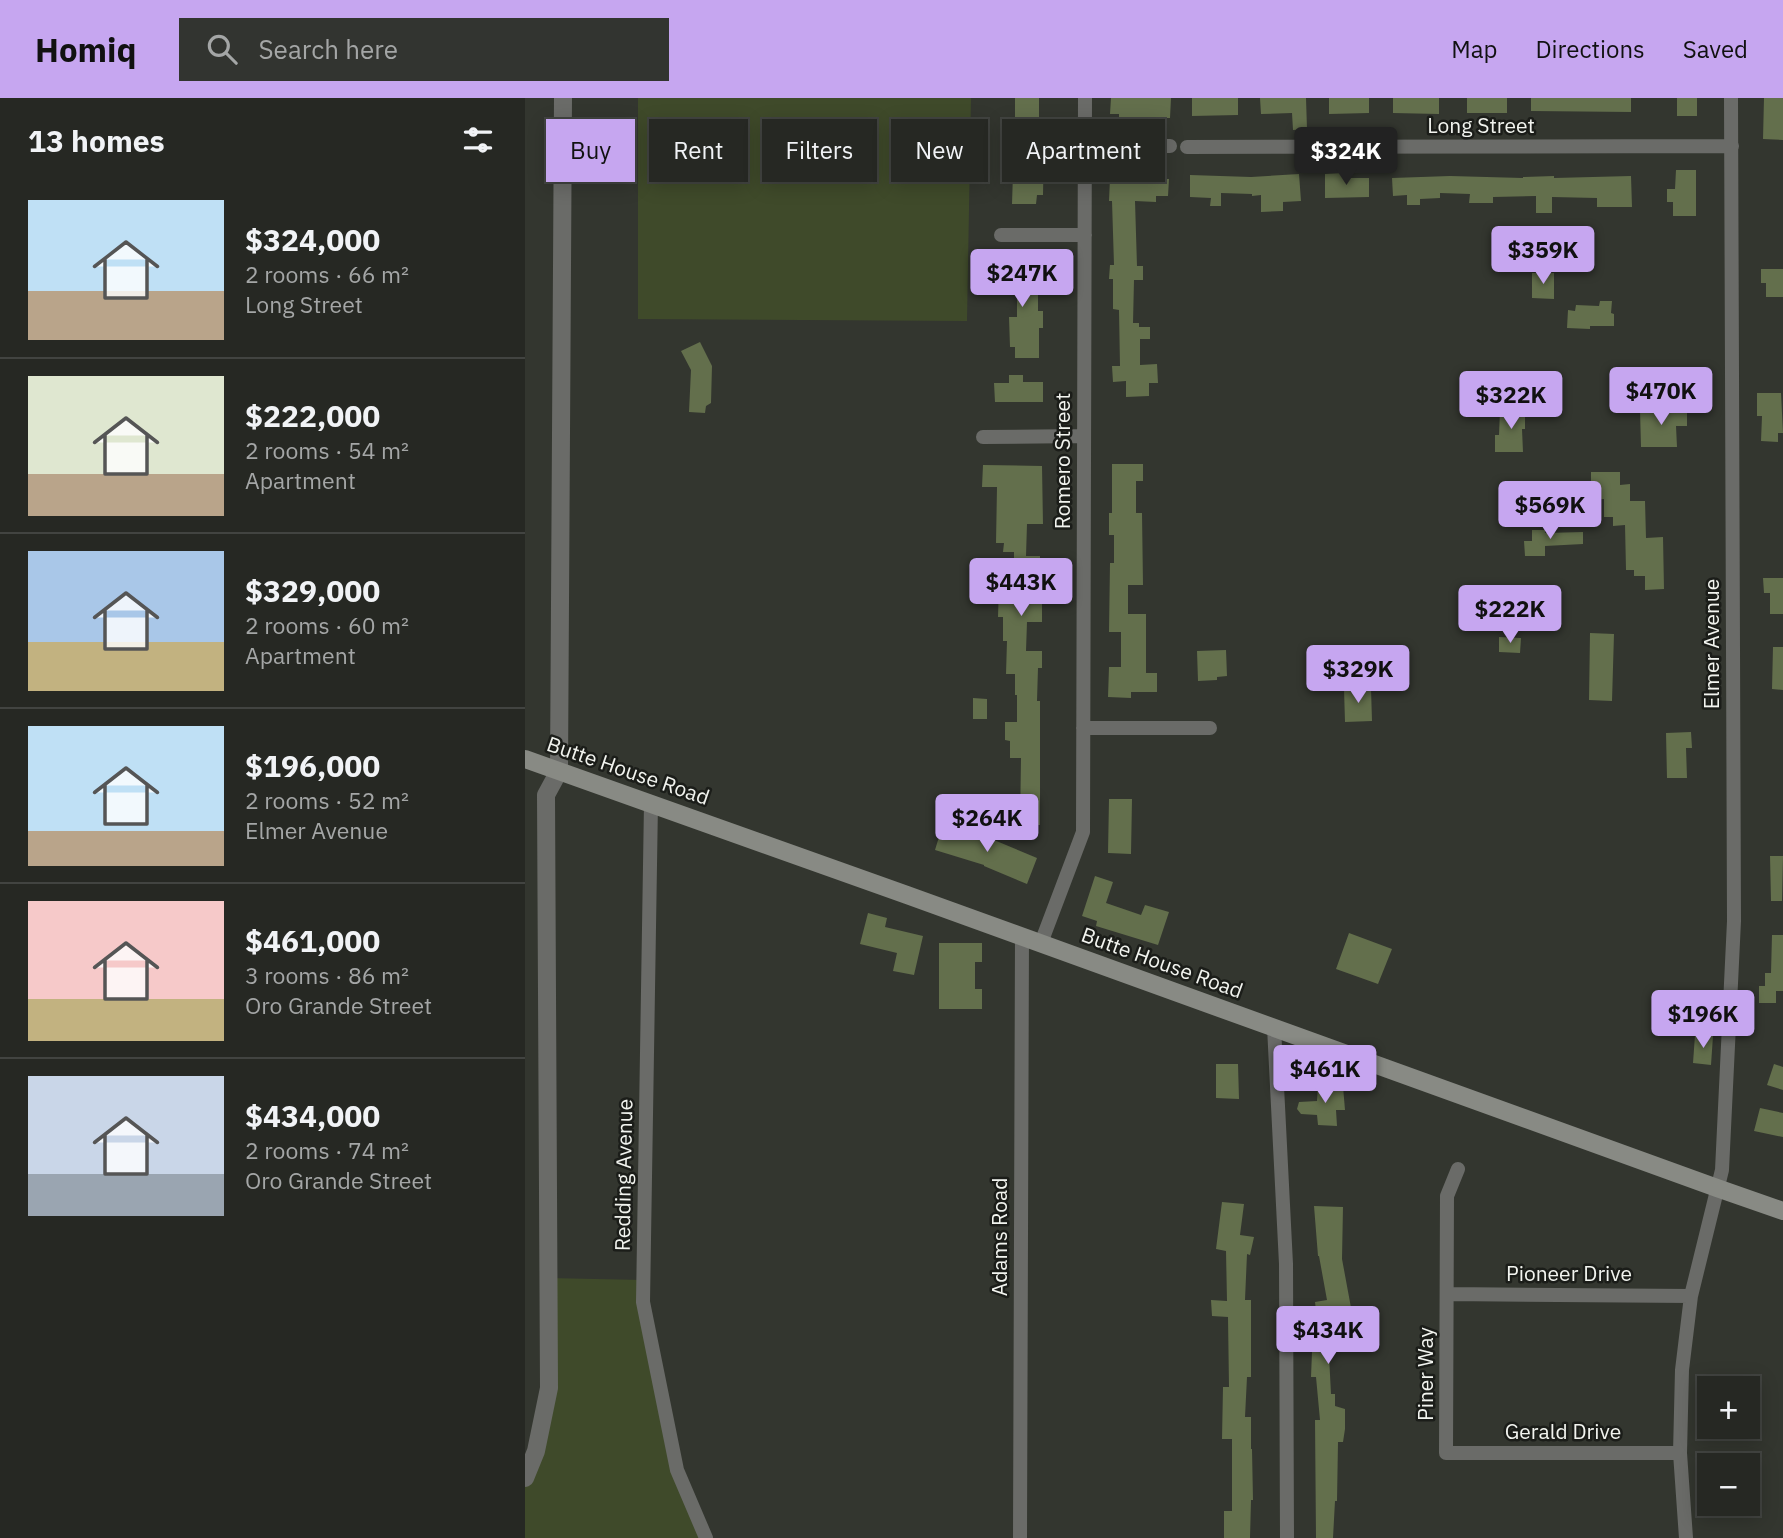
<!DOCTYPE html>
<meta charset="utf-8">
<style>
:root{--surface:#262823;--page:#323430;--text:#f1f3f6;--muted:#a4a6a6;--line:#424441;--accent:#c6a6f0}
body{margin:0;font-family:"IBM Plex Sans",sans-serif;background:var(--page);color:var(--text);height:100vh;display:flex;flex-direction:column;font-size:26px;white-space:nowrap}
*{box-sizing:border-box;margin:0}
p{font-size:23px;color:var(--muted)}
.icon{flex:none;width:38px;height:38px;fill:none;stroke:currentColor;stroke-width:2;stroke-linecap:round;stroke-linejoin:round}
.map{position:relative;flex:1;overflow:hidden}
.details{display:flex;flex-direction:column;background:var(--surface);width:525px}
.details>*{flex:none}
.hud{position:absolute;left:21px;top:21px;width:665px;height:63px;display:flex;gap:14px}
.buttons{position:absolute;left:1172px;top:1278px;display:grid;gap:14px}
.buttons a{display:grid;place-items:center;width:63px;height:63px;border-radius:0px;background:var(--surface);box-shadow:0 4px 18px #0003,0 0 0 2px var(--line);font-size:35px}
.price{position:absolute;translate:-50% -60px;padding:0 16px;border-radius:7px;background:var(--accent);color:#111;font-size:23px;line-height:46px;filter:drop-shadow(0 2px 4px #0008)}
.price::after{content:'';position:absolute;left:50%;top:42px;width:21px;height:16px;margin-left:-10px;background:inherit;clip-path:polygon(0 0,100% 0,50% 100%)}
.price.selected{background:#222;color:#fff}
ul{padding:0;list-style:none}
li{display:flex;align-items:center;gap:21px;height:175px;padding:0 28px}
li+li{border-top:2px solid var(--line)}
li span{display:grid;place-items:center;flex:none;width:196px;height:140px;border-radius:0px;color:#555}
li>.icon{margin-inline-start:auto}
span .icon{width:84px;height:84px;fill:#fffc;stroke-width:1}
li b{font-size:30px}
h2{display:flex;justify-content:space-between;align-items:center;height:84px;padding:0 28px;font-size:30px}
.chip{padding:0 24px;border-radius:0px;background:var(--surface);box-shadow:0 4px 18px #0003,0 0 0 2px var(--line);font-size:24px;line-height:63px}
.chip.selected{background:var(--accent);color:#111}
header{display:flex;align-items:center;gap:42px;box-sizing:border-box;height:98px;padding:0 35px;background:var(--accent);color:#111}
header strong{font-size:33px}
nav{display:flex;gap:38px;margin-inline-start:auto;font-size:24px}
.search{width:490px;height:63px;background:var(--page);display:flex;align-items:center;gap:18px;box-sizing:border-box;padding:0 24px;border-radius:0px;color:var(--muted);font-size:26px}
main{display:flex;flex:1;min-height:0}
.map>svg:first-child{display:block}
.green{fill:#3f4a2a}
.building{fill:#636f4c}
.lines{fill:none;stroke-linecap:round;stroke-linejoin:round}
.minor{stroke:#6a6b68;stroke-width:14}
.tertiary{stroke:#6a6b68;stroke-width:18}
.secondary{stroke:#888a84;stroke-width:18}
.labels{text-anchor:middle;stroke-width:5;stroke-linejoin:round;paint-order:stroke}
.street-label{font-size:21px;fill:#f2f4ef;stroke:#1b1d19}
</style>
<header>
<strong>Homiq</strong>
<div class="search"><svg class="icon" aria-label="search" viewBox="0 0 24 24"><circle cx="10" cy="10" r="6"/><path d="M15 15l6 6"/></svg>Search here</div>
<nav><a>Map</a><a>Directions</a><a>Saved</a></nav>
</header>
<main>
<section class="details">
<h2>13 homes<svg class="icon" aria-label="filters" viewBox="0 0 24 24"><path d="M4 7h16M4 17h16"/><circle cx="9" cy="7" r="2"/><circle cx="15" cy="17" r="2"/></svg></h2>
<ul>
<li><span style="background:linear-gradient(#bfe0f5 65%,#b9a48a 0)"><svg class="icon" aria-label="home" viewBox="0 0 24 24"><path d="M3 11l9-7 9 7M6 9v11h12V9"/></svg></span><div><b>$324,000</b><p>2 rooms · 66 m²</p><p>Long Street</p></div></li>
<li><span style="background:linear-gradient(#dfe7d0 70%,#b9a48a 0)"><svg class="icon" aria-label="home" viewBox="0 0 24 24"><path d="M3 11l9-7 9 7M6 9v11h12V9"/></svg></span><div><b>$222,000</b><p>2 rooms · 54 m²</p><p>Apartment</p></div></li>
<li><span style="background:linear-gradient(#a9c7e8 65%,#c2b280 0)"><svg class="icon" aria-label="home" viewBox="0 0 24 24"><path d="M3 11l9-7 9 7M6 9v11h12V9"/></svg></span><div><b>$329,000</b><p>2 rooms · 60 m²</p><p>Apartment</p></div></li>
<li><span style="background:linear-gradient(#bfe0f5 75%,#b9a48a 0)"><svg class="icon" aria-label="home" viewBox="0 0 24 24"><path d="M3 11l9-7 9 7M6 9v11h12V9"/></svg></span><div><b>$196,000</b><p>2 rooms · 52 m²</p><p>Elmer Avenue</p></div></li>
<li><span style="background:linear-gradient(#f6c9c9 70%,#c2b280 0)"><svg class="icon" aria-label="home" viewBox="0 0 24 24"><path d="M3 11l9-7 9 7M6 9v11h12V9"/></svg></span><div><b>$461,000</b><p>3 rooms · 86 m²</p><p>Oro Grande Street</p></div></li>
<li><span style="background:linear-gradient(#c9d6e8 70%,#9aa5b1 0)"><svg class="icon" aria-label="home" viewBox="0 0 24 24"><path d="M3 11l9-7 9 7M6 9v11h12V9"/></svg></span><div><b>$434,000</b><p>2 rooms · 74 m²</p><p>Oro Grande Street</p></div></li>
</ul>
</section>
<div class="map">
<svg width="1258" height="1440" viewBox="0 0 1258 1440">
<rect width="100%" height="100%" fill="#33362f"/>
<path class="green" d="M 113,0 L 446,0 L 442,223 L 113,221 Z
M 23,1180 L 118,1182 L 152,1372 L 181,1440 L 0,1440 L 0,1375 L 11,1353 Z"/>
<path class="building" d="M 490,0 L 514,0 L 514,41 L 519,41 L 518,97 L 512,97 L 511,106 L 487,106 L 488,75 L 490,75 Z
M 586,0 L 646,0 L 645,20 L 594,20 L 594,16 L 585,16 Z
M 667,0 L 713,0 L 713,17 L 667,18 Z
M 735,0 L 781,0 L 782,31 L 768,32 L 767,15 L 736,16 Z
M 804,0 L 844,0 L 844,15 L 804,16 Z
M 868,0 L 914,0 L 914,16 L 868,15 Z
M 942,0 L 982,0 L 982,15 L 942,15 Z
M 1006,0 L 1106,0 L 1106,14 L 1006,13 Z
M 1152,0 L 1172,0 L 1172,18 L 1152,18 Z
M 1239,0 L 1258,0 L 1258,42 L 1238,41 Z
M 1151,72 L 1171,72 L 1171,118 L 1148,118 L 1148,104 L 1142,104 L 1142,91 L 1150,91 Z
M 818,75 L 818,80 L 844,80 L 844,99 L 800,100 L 800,76 Z
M 774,76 L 776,103 L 758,104 L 758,113 L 736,114 L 736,97 L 727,98 L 727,96 L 696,95 L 696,108 L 685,108 L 686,100 L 665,99 L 665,77 L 726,79 Z
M 925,78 L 998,80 L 998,79 L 1029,78 L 1029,80 L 1106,78 L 1107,109 L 1072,109 L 1072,100 L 1027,99 L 1027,115 L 1011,115 L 1011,98 L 968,99 L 968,105 L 944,105 L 945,96 L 915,95 L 915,100 L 895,101 L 895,107 L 882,107 L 882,97 L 868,98 L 867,80 Z
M 585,80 L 644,81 L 643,98 L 631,98 L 631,104 L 610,103 L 612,168 L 618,168 L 618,182 L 609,182 L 608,225 L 614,225 L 614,229 L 625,229 L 625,241 L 615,241 L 615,267 L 632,266 L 633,285 L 624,285 L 624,298 L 601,299 L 601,283 L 588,284 L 587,268 L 595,268 L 594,212 L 588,211 L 588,181 L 584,181 L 585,167 L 589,167 L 587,103 L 584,103 Z
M 501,170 L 513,170 L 513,213 L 518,213 L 518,230 L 514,230 L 514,260 L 490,260 L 490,249 L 485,249 L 484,219 L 492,219 L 492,195 L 466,195 L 466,172 L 501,172 Z
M 1236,171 L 1258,171 L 1258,199 L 1241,199 L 1241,185 L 1236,185 Z
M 1007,175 L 1029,175 L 1029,201 L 1007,200 Z
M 1075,203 L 1087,203 L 1086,215 L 1089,216 L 1089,228 L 1065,228 L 1065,231 L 1042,230 L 1043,212 L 1050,213 L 1051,207 L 1074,208 Z
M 175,244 L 187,268 L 186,305 L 181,308 L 180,315 L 164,314 L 166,272 L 156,253 Z
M 484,277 L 498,277 L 498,284 L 518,284 L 518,304 L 470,304 L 469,285 L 484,285 Z
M 1232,295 L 1256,295 L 1258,335 L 1253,335 L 1253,344 L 1236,343 L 1237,318 L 1232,318 Z
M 1162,311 L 1162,328 L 1151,328 L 1152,349 L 1116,349 L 1115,312 Z
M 975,312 L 1000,312 L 1000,331 L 997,331 L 998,354 L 970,354 L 970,337 L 974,337 Z
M 587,366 L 618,366 L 618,383 L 611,383 L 611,415 L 617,415 L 618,487 L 603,487 L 603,516 L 621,516 L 621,575 L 632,575 L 632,594 L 606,594 L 606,600 L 583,599 L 584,569 L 596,569 L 596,534 L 584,534 L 585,465 L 589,465 L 589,437 L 584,437 L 584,415 L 587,415 Z
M 458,367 L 517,368 L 518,426 L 502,426 L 501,458 L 515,458 L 515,484 L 517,484 L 517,524 L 502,524 L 501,553 L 517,553 L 517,570 L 513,570 L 512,603 L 515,603 L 515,727 L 495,727 L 496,660 L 485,660 L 485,643 L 480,642 L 480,624 L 492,624 L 492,597 L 490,597 L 490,576 L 481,576 L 482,543 L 478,543 L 478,519 L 473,519 L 474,485 L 489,485 L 489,454 L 478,454 L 479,445 L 471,445 L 472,389 L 457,389 Z
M 1066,374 L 1095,374 L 1095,387 L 1105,386 L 1105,403 L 1120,403 L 1121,440 L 1138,439 L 1139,491 L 1120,492 L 1120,478 L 1109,478 L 1109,472 L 1101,472 L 1100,427 L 1088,428 L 1088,419 L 1079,419 L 1079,401 L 1066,402 Z
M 1007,432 L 1020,432 L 1020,435 L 1058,434 L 1058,446 L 1020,448 L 1020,458 L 1000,458 L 999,443 L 1007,443 Z
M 1238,480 L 1258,480 L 1258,516 L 1245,516 L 1245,495 L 1239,495 Z
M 1065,535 L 1089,536 L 1087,603 L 1064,602 Z
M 974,539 L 996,540 L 995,555 L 974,554 Z
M 1248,549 L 1258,549 L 1258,592 L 1247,591 Z
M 701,552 L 702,578 L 692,579 L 692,582 L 673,583 L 672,553 Z
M 846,590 L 847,623 L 820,624 L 819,591 Z
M 448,600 L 462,601 L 462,621 L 448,621 Z
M 1166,634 L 1167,650 L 1161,650 L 1162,680 L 1142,680 L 1141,635 Z
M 584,701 L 607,701 L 606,756 L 583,755 Z
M 417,729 L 468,745 L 469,742 L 512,760 L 502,786 L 459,768 L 459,767 L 410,752 Z
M 1245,758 L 1258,758 L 1257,803 L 1246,803 Z
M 570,778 L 588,784 L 581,805 L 616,817 L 620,807 L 644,814 L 633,847 L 571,828 L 572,823 L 557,818 Z
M 343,815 L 362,820 L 360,829 L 398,838 L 389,877 L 368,873 L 372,855 L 335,846 Z
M 824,835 L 867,851 L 853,886 L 811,871 Z
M 1247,837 L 1258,837 L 1258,893 L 1251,893 L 1251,905 L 1234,905 L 1234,888 L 1240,888 L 1240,875 L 1246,875 Z
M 414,845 L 457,845 L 457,864 L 450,864 L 450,891 L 457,891 L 457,911 L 414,911 Z
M 1170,937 L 1188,938 L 1186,967 L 1168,965 Z
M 691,966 L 713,966 L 714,1001 L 691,1000 Z
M 1249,966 L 1258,969 L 1258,992 L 1242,987 Z
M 793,987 L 818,988 L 820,1012 L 811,1012 L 812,1028 L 793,1027 L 792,1017 L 776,1016 L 772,1011 L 774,1004 L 792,1003 Z
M 1235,1010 L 1258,1015 L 1258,1039 L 1229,1033 Z
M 697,1104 L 719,1106 L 715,1137 L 729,1139 L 725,1157 L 722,1156 L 720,1202 L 726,1202 L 726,1279 L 722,1279 L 720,1319 L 726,1319 L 726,1351 L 727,1351 L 728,1402 L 726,1402 L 725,1440 L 699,1440 L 699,1413 L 707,1413 L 707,1341 L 697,1341 L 698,1289 L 704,1289 L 703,1219 L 687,1218 L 686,1202 L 702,1203 L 701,1153 L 691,1151 Z
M 789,1108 L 818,1109 L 817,1161 L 827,1215 L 802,1219 L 806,1296 L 810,1296 L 810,1308 L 820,1311 L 820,1331 L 818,1344 L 813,1344 L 812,1403 L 810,1403 L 808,1440 L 791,1440 L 790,1322 L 795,1322 L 791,1279 L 786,1279 L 788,1229 L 793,1229 L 790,1204 L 802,1202 L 794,1158 L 793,1158 Z"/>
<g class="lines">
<path class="minor" d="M 560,48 L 645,48
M 662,49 L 1207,48
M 476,137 L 560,137
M 458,339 L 559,338
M 558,630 L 685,630
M 126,705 L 118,1204 L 152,1372 L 181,1440
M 516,845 L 558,734 L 560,0
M 749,929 L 761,1166 L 762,1440
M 933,1071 L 922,1098 L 921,1355 L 1155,1355
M 922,1196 L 1166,1198
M 495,1440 L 497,838
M 1161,1440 L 1155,1355 L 1157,1272 L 1166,1198 L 1197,1072 L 1209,823 L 1206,0"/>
<path class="tertiary" d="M 0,1380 L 11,1353 L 24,1290 L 21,697 L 34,673 L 38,0"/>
<path class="secondary" d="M 0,661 L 382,797 L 1192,1090 L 1258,1113"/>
</g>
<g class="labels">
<g class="street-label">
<text x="956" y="35">Long Street</text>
<text transform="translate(538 363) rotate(-90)" y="7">Romero Street</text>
<text transform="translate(1187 546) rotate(-90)" y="7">Elmer Avenue</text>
<text transform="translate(103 673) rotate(19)" y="7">Butte House Road</text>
<text transform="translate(637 865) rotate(20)" y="7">Butte House Road</text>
<text transform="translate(99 1077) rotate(-89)" y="7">Redding Avenue</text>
<text transform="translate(475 1139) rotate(-90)" y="7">Adams Road</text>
<text x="1044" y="1183">Pioneer Drive</text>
<text transform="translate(901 1276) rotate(-90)" y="7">Piner Way</text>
<text x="1038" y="1341">Gerald Drive</text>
</g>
</g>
</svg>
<div class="buttons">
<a>+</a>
<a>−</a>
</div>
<b class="price selected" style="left:821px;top:89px">$324K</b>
<b class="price" style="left:1018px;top:188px">$359K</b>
<b class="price" style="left:497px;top:211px">$247K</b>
<b class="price" style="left:1136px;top:329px">$470K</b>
<b class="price" style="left:986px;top:333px">$322K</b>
<b class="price" style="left:1025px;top:443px">$569K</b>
<b class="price" style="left:496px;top:520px">$443K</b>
<b class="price" style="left:985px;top:547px">$222K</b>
<b class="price" style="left:833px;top:607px">$329K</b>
<b class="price" style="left:462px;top:756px">$264K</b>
<b class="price" style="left:1178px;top:952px">$196K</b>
<b class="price" style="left:800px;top:1007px">$461K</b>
<b class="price" style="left:803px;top:1268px">$434K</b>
<div class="hud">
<a class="chip selected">Buy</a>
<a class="chip">Rent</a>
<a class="chip">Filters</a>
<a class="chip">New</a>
<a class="chip">Apartment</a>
</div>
</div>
</main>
